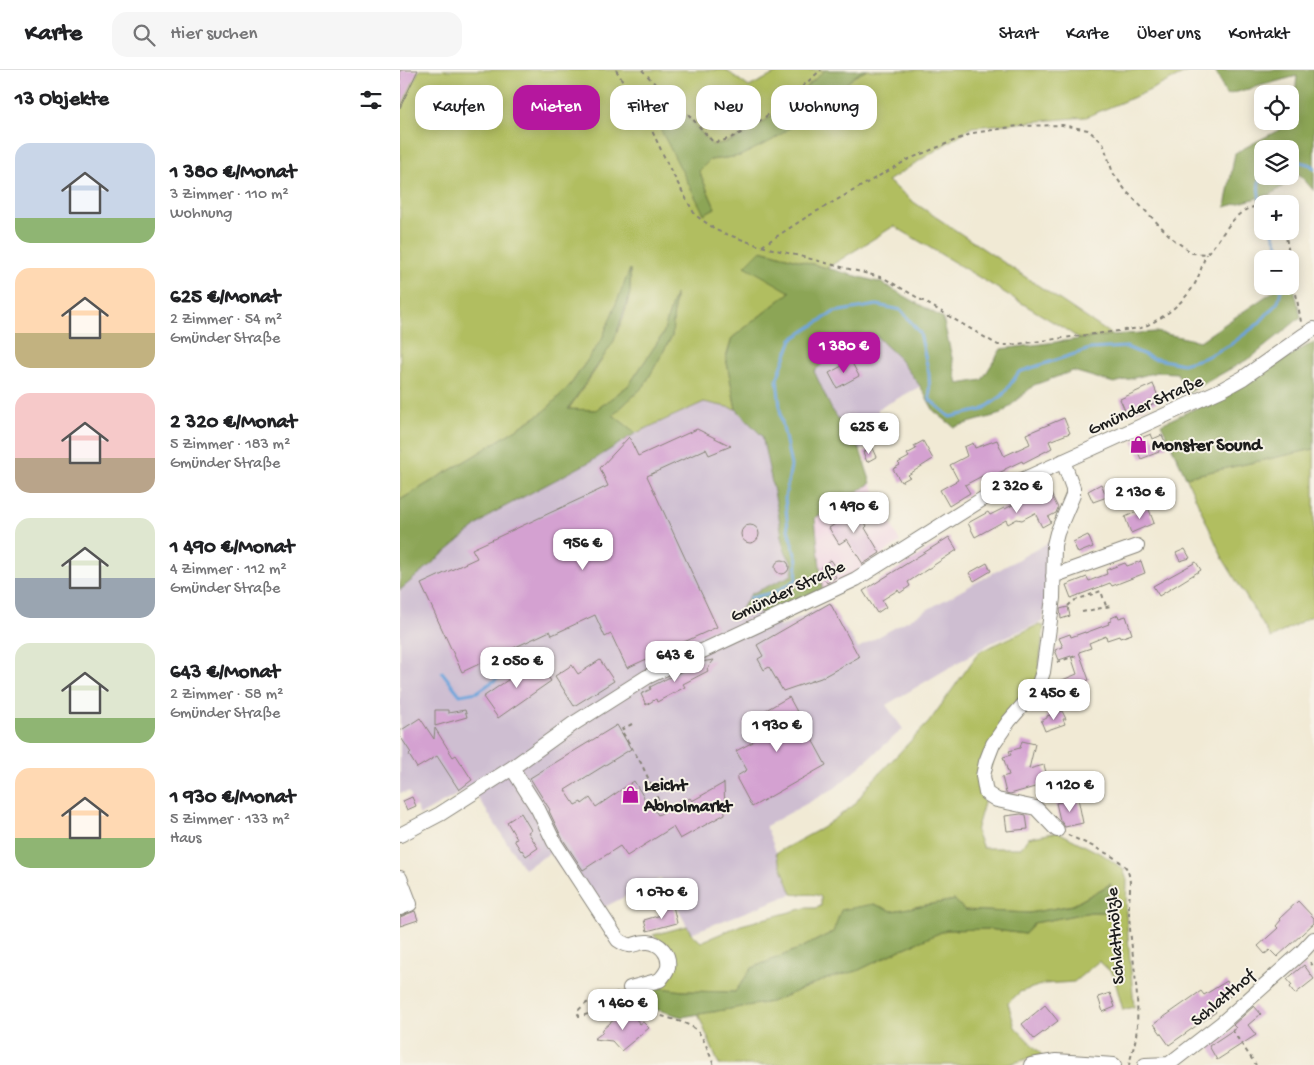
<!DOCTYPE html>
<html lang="de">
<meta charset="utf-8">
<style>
:root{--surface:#fff;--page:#f6f6f6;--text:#202124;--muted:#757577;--line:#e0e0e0;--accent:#b5179e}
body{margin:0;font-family:"Gochi Hand",sans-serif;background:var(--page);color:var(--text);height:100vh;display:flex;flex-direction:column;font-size:19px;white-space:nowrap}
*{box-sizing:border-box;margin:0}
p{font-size:16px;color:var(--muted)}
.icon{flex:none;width:28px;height:28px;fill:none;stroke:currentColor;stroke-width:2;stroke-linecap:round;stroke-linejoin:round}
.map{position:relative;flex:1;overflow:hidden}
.drawer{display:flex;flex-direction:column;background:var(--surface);width:400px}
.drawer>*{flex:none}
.guide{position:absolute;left:15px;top:15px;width:475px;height:45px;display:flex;gap:10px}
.tools{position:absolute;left:854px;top:15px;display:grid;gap:10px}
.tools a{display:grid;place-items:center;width:45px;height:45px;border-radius:10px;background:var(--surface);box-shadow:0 2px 12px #0003;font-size:25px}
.price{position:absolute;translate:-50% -42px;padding:0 11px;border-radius:10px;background:#fff;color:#222;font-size:16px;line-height:32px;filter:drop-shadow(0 1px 2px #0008)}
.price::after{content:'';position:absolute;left:50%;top:30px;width:15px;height:11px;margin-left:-8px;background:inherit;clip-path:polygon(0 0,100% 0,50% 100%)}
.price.current{background:var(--accent);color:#fff}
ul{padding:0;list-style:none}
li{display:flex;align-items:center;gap:15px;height:125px;padding:0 15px}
li span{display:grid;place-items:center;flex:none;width:140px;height:100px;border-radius:15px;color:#555}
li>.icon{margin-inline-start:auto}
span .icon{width:60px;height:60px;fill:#fffc;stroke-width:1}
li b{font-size:21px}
h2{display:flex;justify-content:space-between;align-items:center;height:60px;padding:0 15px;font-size:21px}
.pill{padding:0 18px;border-radius:15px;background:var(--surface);box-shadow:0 2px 12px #0003;font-size:18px;line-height:45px}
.pill.current{background:var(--accent);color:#fff}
header{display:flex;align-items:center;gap:30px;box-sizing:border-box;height:70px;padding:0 25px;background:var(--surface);border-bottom:1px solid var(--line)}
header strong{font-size:24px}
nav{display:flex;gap:28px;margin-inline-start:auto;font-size:18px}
.search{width:350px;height:45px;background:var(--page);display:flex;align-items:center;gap:12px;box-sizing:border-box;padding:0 18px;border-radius:15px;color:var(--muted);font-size:19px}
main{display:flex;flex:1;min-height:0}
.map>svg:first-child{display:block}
.built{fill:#f1d0e3}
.industrial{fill:#cebed1}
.green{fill:#b1be60;stroke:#666d3e}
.forest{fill:#8ca556;stroke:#546039;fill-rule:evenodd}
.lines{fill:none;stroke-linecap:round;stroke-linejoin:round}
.stream{stroke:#6ca4db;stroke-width:3}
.building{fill:#d4a1d1}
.minor-casing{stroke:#868378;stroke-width:16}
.path{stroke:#868378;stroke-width:2;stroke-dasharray:4 4;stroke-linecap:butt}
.minor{stroke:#fff;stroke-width:14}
.labels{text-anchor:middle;stroke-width:4;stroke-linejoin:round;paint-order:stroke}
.street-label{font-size:18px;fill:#1c1c1c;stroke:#f7f3e8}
.poi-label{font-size:18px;font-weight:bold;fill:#1c1c1c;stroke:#f7f3e8;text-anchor:start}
</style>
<header>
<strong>Karte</strong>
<div class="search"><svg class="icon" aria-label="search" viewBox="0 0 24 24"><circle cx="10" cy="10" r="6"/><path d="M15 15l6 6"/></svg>Hier suchen</div>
<nav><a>Start</a><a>Karte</a><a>Über uns</a><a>Kontakt</a></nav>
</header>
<main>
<section class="drawer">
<h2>13 Objekte<svg class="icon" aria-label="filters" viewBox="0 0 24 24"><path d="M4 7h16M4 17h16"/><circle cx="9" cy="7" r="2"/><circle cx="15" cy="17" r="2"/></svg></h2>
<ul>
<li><span style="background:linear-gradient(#c9d6e8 75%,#8fb573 0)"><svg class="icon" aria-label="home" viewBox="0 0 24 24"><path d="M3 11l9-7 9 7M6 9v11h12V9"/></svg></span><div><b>1 380 €/Monat</b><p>3 Zimmer · 110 m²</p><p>Wohnung</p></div></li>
<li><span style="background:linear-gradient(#ffd9b3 65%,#c2b280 0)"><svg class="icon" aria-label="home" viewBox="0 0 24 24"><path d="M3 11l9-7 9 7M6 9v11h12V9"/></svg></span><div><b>625 €/Monat</b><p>2 Zimmer · 54 m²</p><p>Gmünder Straße</p></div></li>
<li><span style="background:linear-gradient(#f6c9c9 65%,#b9a48a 0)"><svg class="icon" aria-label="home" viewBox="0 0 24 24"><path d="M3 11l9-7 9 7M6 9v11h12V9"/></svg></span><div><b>2 320 €/Monat</b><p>5 Zimmer · 183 m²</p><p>Gmünder Straße</p></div></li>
<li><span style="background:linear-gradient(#dfe7d0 60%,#9aa5b1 0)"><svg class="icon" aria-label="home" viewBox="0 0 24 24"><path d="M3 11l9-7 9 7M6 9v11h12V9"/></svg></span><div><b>1 490 €/Monat</b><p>4 Zimmer · 112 m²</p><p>Gmünder Straße</p></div></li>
<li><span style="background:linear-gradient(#dfe7d0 75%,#8fb573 0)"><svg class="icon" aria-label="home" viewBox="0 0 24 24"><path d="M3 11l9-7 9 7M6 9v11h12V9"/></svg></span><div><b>643 €/Monat</b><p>2 Zimmer · 58 m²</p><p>Gmünder Straße</p></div></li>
<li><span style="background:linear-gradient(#ffd9b3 70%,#8fb573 0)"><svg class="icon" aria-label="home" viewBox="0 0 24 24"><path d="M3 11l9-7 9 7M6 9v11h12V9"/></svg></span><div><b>1 930 €/Monat</b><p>5 Zimmer · 133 m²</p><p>Haus</p></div></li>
</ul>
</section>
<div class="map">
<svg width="914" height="995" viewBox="0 0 914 995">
<rect width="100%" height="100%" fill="#f7f3e8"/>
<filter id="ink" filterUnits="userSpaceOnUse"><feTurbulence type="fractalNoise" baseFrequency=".02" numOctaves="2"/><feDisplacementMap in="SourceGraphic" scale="10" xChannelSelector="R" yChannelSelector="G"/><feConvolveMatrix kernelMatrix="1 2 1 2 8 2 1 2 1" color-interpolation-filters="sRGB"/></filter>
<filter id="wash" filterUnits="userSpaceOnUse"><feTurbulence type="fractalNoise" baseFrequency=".0096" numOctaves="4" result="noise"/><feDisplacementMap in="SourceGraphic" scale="20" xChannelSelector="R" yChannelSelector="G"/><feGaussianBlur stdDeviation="1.12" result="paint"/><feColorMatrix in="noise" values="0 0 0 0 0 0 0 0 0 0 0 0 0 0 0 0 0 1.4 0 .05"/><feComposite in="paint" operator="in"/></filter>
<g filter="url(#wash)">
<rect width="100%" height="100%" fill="#f1ead5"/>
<path class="built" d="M 471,413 L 500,472 L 423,525 L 415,448 Z"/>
<path class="industrial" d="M 474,263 L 497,286 L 521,316 L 478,339 L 478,371 L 460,380 L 431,338 L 414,301 L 436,282 Z
M 304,332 L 336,339 L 362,365 L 378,441 L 384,479 L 393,495 L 392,505 L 351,524 L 340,540 L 369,544 L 380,557 L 429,533 L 458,578 L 651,471 L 649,527 L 642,552 L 591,573 L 486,635 L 503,659 L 435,718 L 366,756 L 392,824 L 291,863 L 261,808 L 193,843 L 150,783 L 124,799 L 71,717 L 20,745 L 9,722 L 0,723 L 0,520 L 91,444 L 195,389 L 236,363 Z"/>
<path class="green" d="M 19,0 L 326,0 L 349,17 L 382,0 L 425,0 C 400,23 362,58 331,71 C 325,73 318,74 312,76 L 291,50 L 273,37 L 259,22 L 249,35 L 304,143 L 315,138 L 299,101 L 310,90 L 340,86 L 416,39 L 455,6 L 467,0 L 791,0 L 744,23 L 686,47 L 572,57 L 488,111 L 515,133 L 712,265 L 679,269 L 668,261 L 494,156 L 427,198 L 361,180 L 390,222 L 332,268 L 326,288 L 336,339 L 304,332 L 236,363 L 213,345 L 244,316 L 272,266 L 275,227 L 263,264 L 229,315 L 196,340 L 168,340 C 194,301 236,250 230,200 L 202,269 L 171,314 L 145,341 L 77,384 L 0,430 L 0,40 Z
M 914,379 L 914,545 L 871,568 L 823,489 L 786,407 Z
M 638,555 L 644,556 L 637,614 L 608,648 L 582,721 L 584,733 L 576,761 L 583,778 L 621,778 L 628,768 L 658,762 L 705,786 L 723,799 L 727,810 L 726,843 L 734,937 L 723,940 L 713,904 L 699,891 L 674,912 L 644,914 L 620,922 L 608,933 L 615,957 L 642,985 L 606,995 L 319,995 L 298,944 L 371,932 L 426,909 L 457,901 L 500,880 L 546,860 L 588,859 L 625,864 L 634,853 L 691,842 L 705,842 L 710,814 L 673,835 L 629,843 L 564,840 L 555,830 L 492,841 L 474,834 L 433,862 L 403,877 L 352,898 L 335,922 L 282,921 L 262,918 L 275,897 L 268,876 L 253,865 L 287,856 L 291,863 L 301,872 L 341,855 L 405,838 L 416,838 L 421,836 L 421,827 C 414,822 402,826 392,824 L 376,783 L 422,758 L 454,735 L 470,713 L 529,652 L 579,582 Z"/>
<path class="forest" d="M 425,0 L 467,0 L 455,6 L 416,39 L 373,70 L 340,86 L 310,90 L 299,101 L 315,138 L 304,144 L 248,35 L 258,21 L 273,37 L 291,50 L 312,75 C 318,74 325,73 331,71 C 362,58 400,23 425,0 Z
M 815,0 L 914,0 L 914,121 L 899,104 L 872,124 L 825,137 L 835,83 L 892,53 L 897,6 L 826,25 ZM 862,79 L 890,79 L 890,106 L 862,106 Z
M 361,180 L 482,213 L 543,248 L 558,314 L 582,310 L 601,279 L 712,265 L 756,262 L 800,271 L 881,216 L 890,216 L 890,210 L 892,209 L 901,247 L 852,287 L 787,323 L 777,303 L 757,302 L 714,313 L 673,301 L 634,315 L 601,344 L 554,357 L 534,341 L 520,316 L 497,286 L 474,264 L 436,282 L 414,301 L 431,338 L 460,380 L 471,413 L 415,448 L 423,525 L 369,544 L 340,540 L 351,524 L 392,505 L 393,495 L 384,479 L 378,441 L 362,366 L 336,339 L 326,288 L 332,268 L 390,222 L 345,196 Z
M 230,199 L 230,223 L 214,271 L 168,339 L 196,340 L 229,315 L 263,264 L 275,224 L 272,266 L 244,316 L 213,345 L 236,363 L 195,389 L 91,444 L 0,520 L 0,430 L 77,384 L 145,341 L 171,314 L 202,269 Z
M 914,272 L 914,379 L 786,407 L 761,354 L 794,339 Z
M 711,814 L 705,842 L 691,842 L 634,853 L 625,864 L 588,859 L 546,860 L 500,880 L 457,901 L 426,909 L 371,932 L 282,947 L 241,935 L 214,933 L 200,929 L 249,916 L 282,921 L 335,922 L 352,898 L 403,877 L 433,862 L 441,840 L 474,834 L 492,841 L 555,830 L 564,840 L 629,843 L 673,835 Z"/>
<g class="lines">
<path class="stream" d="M 890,89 L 911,95 L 914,99
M 862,104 C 856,114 859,127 862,138
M 872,161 L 878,175 L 881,189
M 350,528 L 375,522 L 396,510 L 397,491 L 388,459 L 385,428 L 391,396 L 381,347 L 377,309 L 392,269 L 434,242 L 477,235 L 501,240 L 520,263 L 529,304 L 530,330 L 550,347 L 582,340 L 602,326 L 619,302 L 690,279 L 726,277 L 752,288 L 783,294 L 804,288 L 830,275 L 858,254 L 878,232 L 882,216
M 42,602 L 60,625 L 77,622 L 121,593"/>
</g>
<g id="blocks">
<path class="building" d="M 0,0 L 18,0 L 0,38 Z
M 451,291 L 459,306 L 437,318 L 429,303 Z
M 753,314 L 760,331 L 727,345 L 720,329 Z
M 664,348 L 670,363 L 649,371 L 652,378 L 623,393 L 622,391 L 605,399 L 605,400 L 586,409 L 584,405 L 565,415 L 570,423 L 549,436 L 540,420 L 558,410 L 550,395 L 567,386 L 564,377 L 573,373 L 575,378 L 597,370 L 604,386 L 630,374 L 626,364 Z
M 297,359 L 331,376 L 309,385 L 306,379 L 247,406 L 317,557 L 227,598 L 211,564 L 205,567 L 195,545 L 152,565 L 150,561 L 62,602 L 21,514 L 77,488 L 72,479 L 208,416 L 200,398 L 229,367 L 238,386 Z
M 751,364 L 753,369 L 762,365 L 767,376 L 758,380 L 759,382 L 741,389 L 733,371 Z
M 523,371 L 533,389 L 508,405 L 510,407 L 501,412 L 493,399 L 500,395 L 498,393 L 509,387 L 507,384 L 516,379 L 514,376 Z
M 472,378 L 476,387 L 467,392 L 463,382 Z
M 701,414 L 707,427 L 693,432 L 688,421 Z
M 651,424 L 658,438 L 656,443 L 648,447 L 651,452 L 642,457 L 635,443 L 622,450 L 617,449 L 608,454 L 606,450 L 575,467 L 568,453 L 588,442 L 590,445 L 604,438 L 605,439 L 632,425 L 635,432 Z
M 449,436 L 456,448 L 460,445 L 467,456 L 465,458 L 480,483 L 463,494 L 447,469 L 439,474 L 429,458 L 435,454 L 431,448 Z
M 748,437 L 754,453 L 731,463 L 725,447 Z
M341 464a9 9 0 1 1 18 0a9 9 0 1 1-18 0Z
M 688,465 L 693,477 L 678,483 L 673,472 Z
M 549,467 L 557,480 L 508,512 L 510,516 L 500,523 L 498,520 L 482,530 L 486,537 L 477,543 L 463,521 Z
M 785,479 L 790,488 L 780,491 L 776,483 Z
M 431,490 L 436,497 L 432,501 L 436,507 L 427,513 L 422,506 L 426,503 L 422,497 Z
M375 497a7 7 0 1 1 14 0a7 7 0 1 1-14 0Z
M 741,491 L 745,503 L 712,516 L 710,513 L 671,528 L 666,515 L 687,507 L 689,511 L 707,504 L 706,500 L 725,493 L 727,496 Z
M 796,492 L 801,500 L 759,526 L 753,516 Z
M 587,493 L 591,501 L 574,511 L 569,503 Z
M 430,533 L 459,587 L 421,608 L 383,621 L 369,597 L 364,600 L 358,589 L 363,586 L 357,575 Z
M 668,537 L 670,546 L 661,549 L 660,539 Z
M 718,545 L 719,548 L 726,546 L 732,564 L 720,568 L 719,566 L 707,570 L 706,566 L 689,573 L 691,578 L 679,582 L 689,610 L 686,611 L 688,618 L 666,627 L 666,628 L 657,632 L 653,622 L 662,618 L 660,611 L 677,604 L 671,586 L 659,590 L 655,580 L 663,577 L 659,568 L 670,564 L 671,567 L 685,562 L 685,563 L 709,554 L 708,552 L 711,551 L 711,548 Z
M 137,590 L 151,611 L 98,648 L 83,627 Z
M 200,590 L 214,611 L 174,636 L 155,606 L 172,595 L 178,604 Z
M 314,590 L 307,599 L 308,601 L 283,614 L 285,617 L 257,632 L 256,629 L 246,635 L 241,624 L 251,619 L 250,617 L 300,592 Z
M 389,627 L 426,695 L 352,737 L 337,709 L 337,706 L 347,700 L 336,681 L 353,672 L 343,653 Z
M 35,640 L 48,640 L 48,643 L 65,640 L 67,647 L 35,656 Z
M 662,641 L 666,649 L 663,649 L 665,654 L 645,661 L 641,651 L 647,648 L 647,646 Z
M 20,648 L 34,669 L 35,658 L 53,687 L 56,685 L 72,710 L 59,720 L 37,686 L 17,698 L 9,685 L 11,683 L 0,666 L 0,661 Z
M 217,655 L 231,679 L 165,720 L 175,735 L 181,732 L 182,734 L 190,728 L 196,737 L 234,711 L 246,731 L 248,730 L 258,745 L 290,728 L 292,731 L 324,713 L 325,744 L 280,769 L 273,757 L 227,786 L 220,776 L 183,800 L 162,768 L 149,741 L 150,740 L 130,708 Z
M 622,671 L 635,674 L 629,699 L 644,695 L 649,713 L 610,724 L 606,723 L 602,707 L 609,705 L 603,687 L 611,685 L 609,681 L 620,678 Z
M 12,727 L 16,736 L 7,740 L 3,731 Z
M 678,728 L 683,753 L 665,757 L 660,750 L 656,733 Z
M 121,743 L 131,760 L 128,762 L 138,778 L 126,786 L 122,780 L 121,781 L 114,770 L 117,769 L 107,752 Z
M 621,744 L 626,745 L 628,759 L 607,761 L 605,746 Z
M 898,831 L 914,848 L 914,853 L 877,887 L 870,880 L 865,884 L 858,876 L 878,858 L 876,856 L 881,850 L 879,849 Z
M 273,836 L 277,853 L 247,861 L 244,850 L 261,845 L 260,840 Z
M 15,841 L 18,850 L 0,856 L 0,847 Z
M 904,895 L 914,909 L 895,924 L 890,917 L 892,915 L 887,909 Z
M 827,911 L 834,924 L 812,937 L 816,942 L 769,975 L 754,954 L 801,921 L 804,925 Z
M 710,923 L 715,937 L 703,942 L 698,927 Z
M 645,935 L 658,951 L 634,969 L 622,954 Z
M 854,936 L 861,944 L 848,955 L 856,965 L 817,990 L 809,976 L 836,958 L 833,955 Z
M 222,943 L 226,948 L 231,943 L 240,954 L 243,952 L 249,958 L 221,981 L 212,971 L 194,969 L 202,963 L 203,959 Z"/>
</g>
</g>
<g filter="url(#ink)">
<use href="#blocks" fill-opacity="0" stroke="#868378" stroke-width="1"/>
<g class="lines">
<defs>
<path id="minor" d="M 653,506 L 737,476
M 112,698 L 138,739 L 154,772 L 218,870 C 234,881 234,871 248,872 C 260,873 270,884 268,897 C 267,902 263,906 260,910 L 230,918
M 657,760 L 636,738 L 597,730 L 586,723 L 583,706 L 586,692 L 593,674 L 609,651 L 637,619 L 643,602 L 653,528 L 654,475 L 657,463 L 673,425 L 673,418 L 663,391
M 0,765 L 40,744 L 112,698 L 173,654 L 247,607 L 456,509 L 589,425 L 823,319 L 843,308 L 904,265 L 914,259
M 0,808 L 10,834 L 0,838
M 631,995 L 656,991 L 714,995
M 745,995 L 769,994 L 822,953 L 902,882 L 914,869"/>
</defs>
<use href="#minor" class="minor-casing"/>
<path class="path" d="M 216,0 L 246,48 L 269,97 L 295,145 L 318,161 L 357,175 L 484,208 L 598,275 L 610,275 L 741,258 C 762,249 780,236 793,217 C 799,208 802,195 806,184
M 242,0 L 277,37 L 289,45 L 313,72 C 342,73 398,20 421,0
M 885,161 L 901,252
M 362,176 L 405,148 L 509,89 L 573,63 L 618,56 L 662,55 L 688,60 L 703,73 L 713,103 L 726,121 L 773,169 L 792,183 L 806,184 C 824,168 833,136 862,136
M 668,536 L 673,531 L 701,521 L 706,536
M 682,542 L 711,536
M 657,592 L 676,586
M 232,654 L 221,660 L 241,693 L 263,740
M 668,765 C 682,772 719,786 727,799 C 733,812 728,830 729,844 C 731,885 741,925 736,966 C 735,975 731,985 729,995
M 910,892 L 914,897
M 218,922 C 203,926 187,929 177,942 L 179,946 C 190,945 198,939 208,937 C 224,936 282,949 294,958 C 304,965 309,984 314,995
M 832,960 L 856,995"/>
<use href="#minor" class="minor"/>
</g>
</g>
<defs>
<symbol id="shop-bare" viewBox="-9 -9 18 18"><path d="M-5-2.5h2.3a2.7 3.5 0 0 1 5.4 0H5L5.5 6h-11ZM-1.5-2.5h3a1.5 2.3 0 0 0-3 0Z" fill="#b5179e" stroke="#f7f3e8" stroke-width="2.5" paint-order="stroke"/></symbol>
</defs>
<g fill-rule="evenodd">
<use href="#shop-bare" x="726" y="362" width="25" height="25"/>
<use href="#shop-bare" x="218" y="712" width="25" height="25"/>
</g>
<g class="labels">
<g class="street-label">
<text transform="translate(745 334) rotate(-24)" y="6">Gmünder Straße</text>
<text transform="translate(387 520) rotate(-25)" y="6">Gmünder Straße</text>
<text transform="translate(714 866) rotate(-94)" y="6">Schlatthölzle</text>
<text transform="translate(822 927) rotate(-40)" y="6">Schlatthof</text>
</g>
<g class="poi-label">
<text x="752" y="380">Monster Sound</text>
<text x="244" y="720">Leicht<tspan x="244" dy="21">Abholmarkt</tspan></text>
</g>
</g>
</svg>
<div class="tools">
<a><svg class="icon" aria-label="locate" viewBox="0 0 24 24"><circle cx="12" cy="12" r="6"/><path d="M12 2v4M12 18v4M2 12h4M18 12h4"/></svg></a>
<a><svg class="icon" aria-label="layers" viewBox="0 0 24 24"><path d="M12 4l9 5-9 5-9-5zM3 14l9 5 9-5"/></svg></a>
<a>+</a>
<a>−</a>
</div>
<b class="price current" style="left:444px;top:304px">1 380 €</b>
<b class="price" style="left:469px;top:385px">625 €</b>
<b class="price" style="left:617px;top:444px">2 320 €</b>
<b class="price" style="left:740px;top:450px">2 130 €</b>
<b class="price" style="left:454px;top:464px">1 490 €</b>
<b class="price" style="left:183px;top:501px">956 €</b>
<b class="price" style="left:275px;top:613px">643 €</b>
<b class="price" style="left:117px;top:619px">2 050 €</b>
<b class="price" style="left:654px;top:651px">2 450 €</b>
<b class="price" style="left:377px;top:683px">1 930 €</b>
<b class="price" style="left:670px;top:743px">1 120 €</b>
<b class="price" style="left:262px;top:850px">1 070 €</b>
<b class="price" style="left:223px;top:961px">1 460 €</b>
<div class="guide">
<a class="pill">Kaufen</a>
<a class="pill current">Mieten</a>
<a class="pill">Filter</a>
<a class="pill">Neu</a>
<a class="pill">Wohnung</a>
</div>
</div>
</main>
